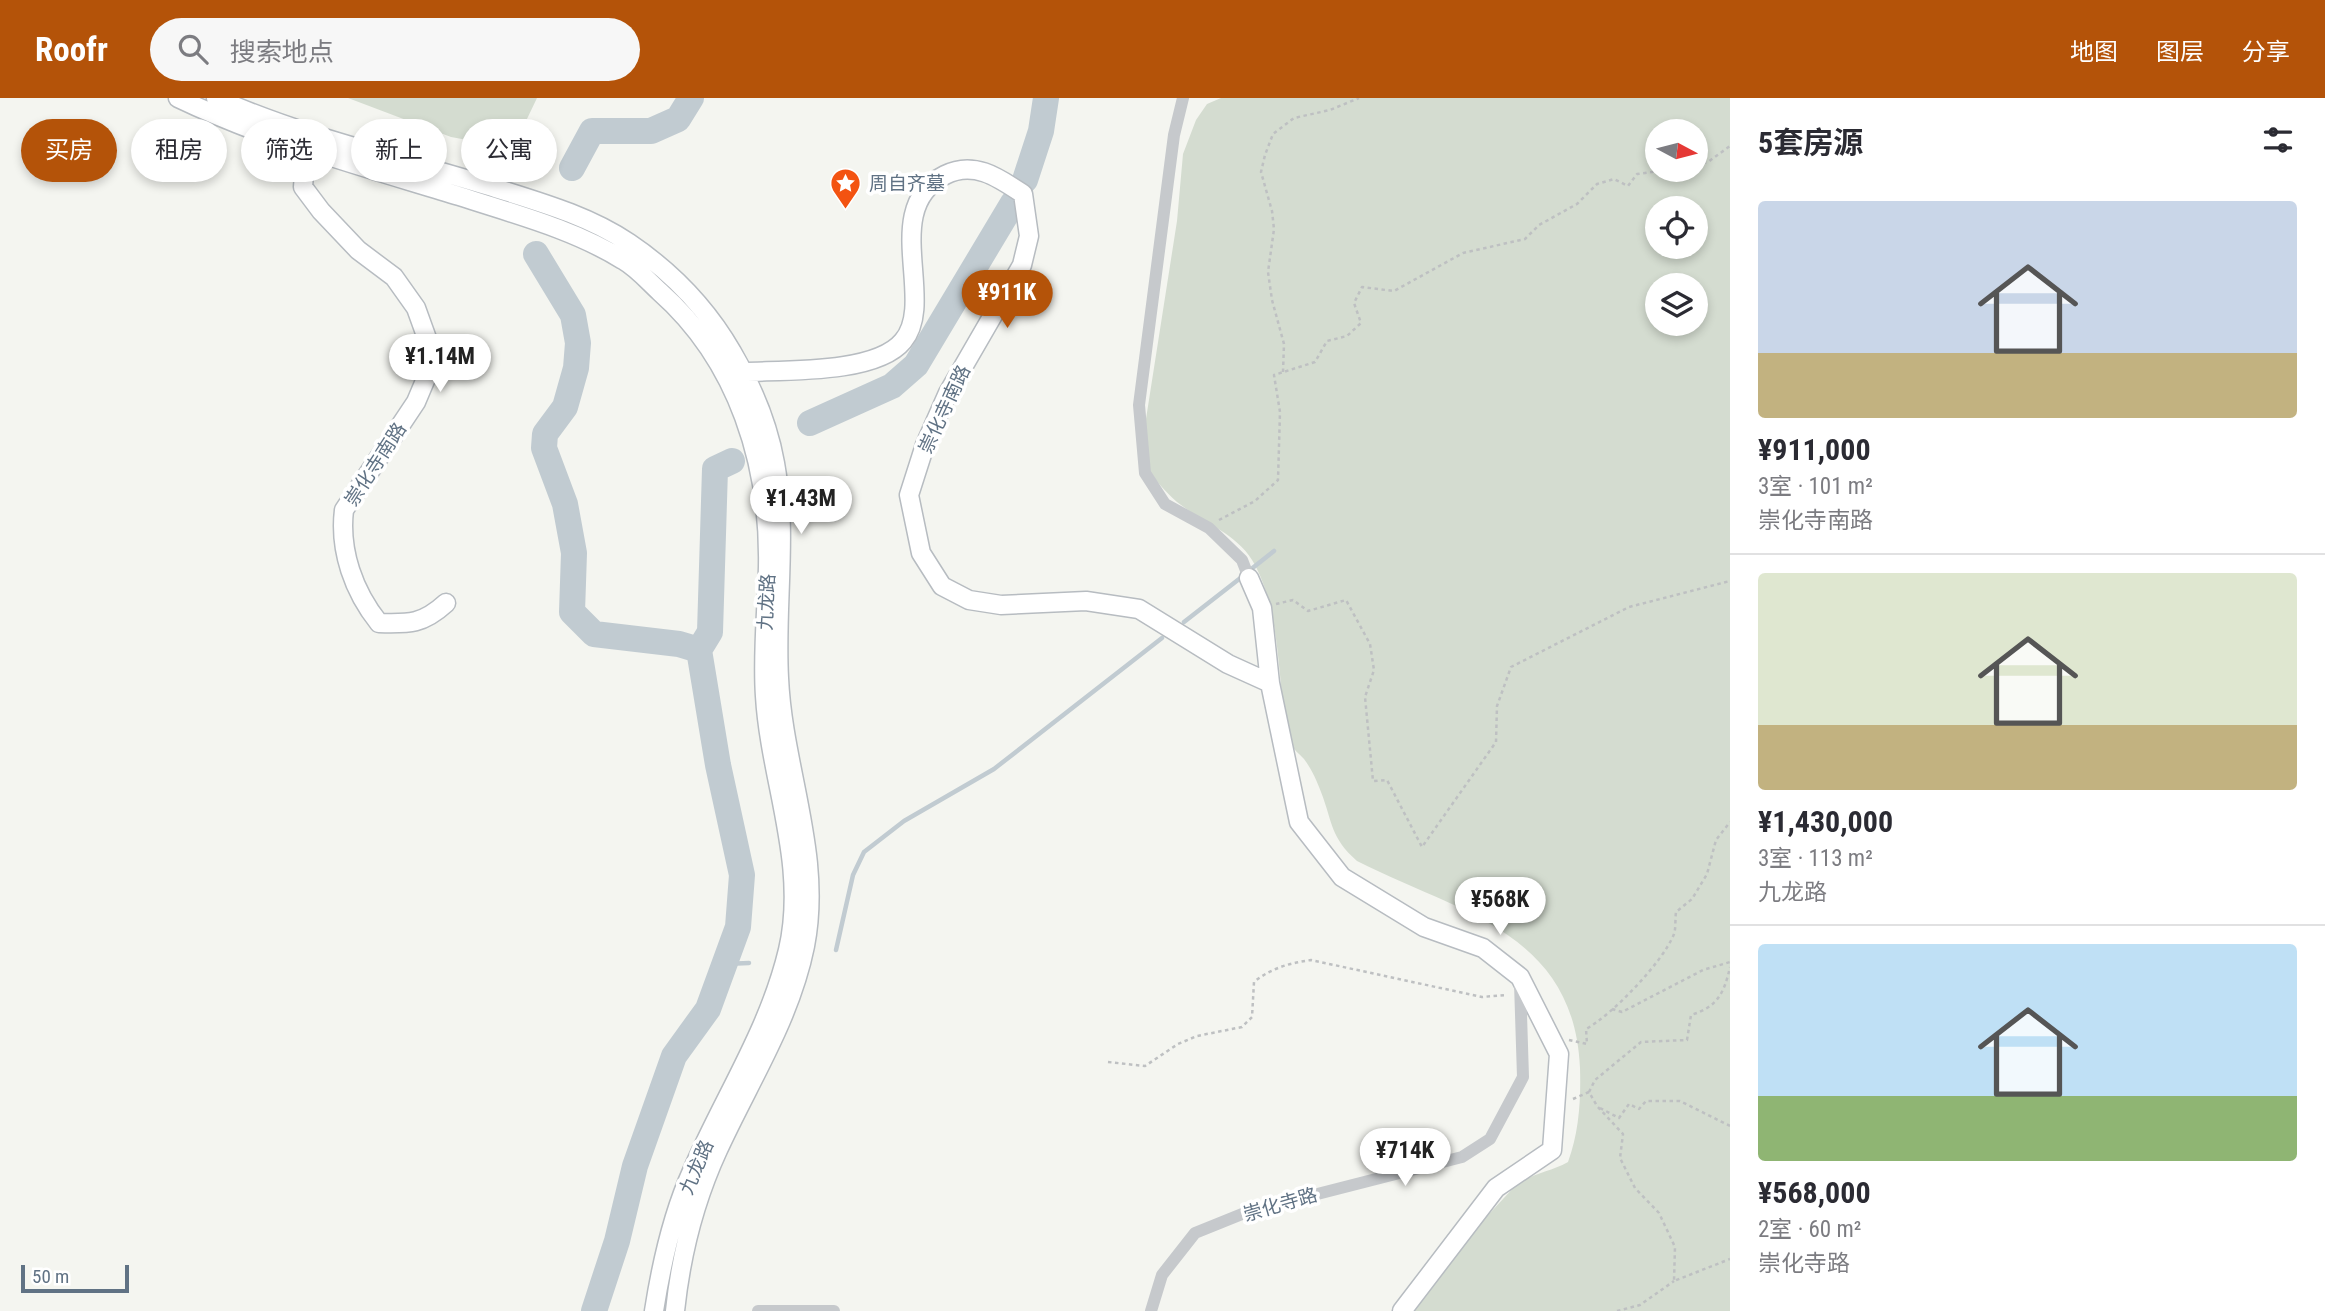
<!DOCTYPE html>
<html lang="zh">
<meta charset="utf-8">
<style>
:root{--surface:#fff;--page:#f7f7f7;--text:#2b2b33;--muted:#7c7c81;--line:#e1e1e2;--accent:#b45309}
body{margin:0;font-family:"Roboto Condensed","Noto Sans SC",sans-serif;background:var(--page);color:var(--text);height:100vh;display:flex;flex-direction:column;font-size:26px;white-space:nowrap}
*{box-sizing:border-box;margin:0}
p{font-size:23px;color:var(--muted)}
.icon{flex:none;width:38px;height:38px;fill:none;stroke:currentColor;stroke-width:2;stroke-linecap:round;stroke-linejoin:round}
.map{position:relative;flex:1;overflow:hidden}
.drawer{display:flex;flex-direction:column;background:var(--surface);width:595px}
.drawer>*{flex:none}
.banner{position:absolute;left:21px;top:21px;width:665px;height:63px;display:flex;gap:14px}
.needle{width:46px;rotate:97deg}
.controls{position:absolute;left:1645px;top:21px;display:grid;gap:14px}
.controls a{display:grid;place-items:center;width:63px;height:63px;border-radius:50%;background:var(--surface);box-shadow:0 4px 10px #0003;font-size:35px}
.scale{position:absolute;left:21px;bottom:18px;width:108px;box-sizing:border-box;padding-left:7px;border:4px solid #607284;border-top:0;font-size:19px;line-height:24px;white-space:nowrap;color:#607284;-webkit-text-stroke:5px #fff;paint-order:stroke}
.price{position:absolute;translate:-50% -60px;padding:0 16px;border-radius:24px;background:#fff;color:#222;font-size:23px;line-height:46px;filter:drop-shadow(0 2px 4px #0008)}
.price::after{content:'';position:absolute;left:50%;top:42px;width:21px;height:16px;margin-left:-10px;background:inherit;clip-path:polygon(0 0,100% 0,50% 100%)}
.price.active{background:var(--accent);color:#fff}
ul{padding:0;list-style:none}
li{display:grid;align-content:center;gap:14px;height:371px;padding:0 28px}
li+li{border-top:2px solid var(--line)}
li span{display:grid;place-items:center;height:217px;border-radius:7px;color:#555}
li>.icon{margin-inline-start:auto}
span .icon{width:126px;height:126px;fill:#fffc;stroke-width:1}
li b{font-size:30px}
h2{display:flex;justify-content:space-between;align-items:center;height:84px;padding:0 28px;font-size:30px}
.tag{padding:0 24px;border-radius:32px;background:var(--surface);box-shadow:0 4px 10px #0003;font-size:24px;line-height:63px}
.tag.active{background:var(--accent);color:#fff}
header{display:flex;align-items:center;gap:42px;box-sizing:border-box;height:98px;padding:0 35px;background:var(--accent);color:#fff}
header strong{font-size:33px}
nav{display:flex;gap:38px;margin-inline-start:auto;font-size:24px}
.search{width:490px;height:63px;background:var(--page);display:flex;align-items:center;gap:18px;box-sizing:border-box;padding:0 24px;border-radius:38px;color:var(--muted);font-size:26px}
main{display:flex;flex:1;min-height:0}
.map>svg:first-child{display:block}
.green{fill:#d4dcd0;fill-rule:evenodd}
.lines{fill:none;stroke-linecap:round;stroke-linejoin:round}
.stream{stroke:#c1cbd1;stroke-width:4.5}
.river{stroke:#c1cbd1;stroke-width:26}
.secondary-casing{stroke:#b7bcc1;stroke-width:21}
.path{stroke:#bec0c2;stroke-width:2.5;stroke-dasharray:3.5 3.5;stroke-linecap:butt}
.street{stroke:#c6c9cc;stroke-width:12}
.secondary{stroke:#fff;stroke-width:18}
.labels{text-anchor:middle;stroke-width:7;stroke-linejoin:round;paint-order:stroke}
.poi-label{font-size:19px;fill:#607284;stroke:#fff;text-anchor:start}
.street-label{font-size:19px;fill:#607284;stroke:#fff}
</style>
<header>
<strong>Roofr</strong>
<div class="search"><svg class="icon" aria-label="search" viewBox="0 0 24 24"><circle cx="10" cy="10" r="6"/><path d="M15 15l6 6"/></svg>搜索地点</div>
<nav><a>地图</a><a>图层</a><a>分享</a></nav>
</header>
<main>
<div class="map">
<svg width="1730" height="1213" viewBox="0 0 1730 1213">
<rect width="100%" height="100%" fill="#f4f5f0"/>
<path class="green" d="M 348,0 L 537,0 L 526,23 L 505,42 L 484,45 L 451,39 Z
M 1221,0 L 1730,0 L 1730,1213 L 1399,1213 L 1516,1087 C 1533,1075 1550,1074 1568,1064 C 1579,1034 1581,1002 1580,970 C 1574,833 1457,814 1357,763 C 1330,739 1333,725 1321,694 C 1317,683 1311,670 1304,661 C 1299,655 1293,652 1291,645 C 1275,588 1284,523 1255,467 C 1239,436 1203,425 1177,404 C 1165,394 1155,380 1144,369 L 1143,340 L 1177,123 L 1183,56 L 1196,22 L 1207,6 ZM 1657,33 L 1696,33 L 1696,72 L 1657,72 ZM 1657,110 L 1696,110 L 1696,149 L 1657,149 ZM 1657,187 L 1696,187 L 1696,226 L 1657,226 Z"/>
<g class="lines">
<path class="stream" d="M 1250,472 L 1274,453
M 1184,524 L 1243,478
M 836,852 L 853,777 L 864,754 L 904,723 L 994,671 L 1162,540
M 725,866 L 749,865"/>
<path class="river" d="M 572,70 L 592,33 L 651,33 L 678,21 L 691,0
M 1025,82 L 1041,33 L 1046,0
M 536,156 L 573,217 L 578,245 L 576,270 L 565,309 L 545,336 L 544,350 L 565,406 L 574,455 L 572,514 L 594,536 L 679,546 L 699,552
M 810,325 L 892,288 L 916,267 L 1013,105
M 594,1213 L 617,1143 L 635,1068 L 674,958 L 708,911 L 738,829 L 742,777 L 718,667 L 699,552 L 710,534 L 715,371 L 732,363"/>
<defs>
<path id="secondary" d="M 178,0 C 268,43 364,69 459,98 C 514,116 573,131 623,162 C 637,170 648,183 660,194 C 738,263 770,366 768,469 C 767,512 762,555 765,598 C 770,683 808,766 788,852 C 769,932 724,999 692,1073 C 673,1115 661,1168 654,1213
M 216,0 C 303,39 398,60 489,88 C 536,103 588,117 629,145 C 672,174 706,209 732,254 C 752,288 768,326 775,365 C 788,437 775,508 779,580 C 783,671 823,756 805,848 C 790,922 749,984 718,1052 C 694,1104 681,1156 675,1213
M 306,51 L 303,89 L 321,113 L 358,152 L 394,179 L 416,210 L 429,246 L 427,278 L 416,304 L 344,412 C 339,453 354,494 379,525 C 410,526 423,526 446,505
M 744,274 C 785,272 876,276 903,243 C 937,203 879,110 945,77 C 974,62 999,80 1023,96 L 1029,138 L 1022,167 L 948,295 L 925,347 L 909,397 L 921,455 L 942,488 L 969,502 L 1001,507 L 1086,503 L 1139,511 L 1228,566 L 1270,585
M 1249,480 L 1262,510 L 1270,585 L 1299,724 L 1342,779 L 1424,829 L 1483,850 L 1520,879 L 1559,956 L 1552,1052 L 1496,1090 L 1402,1213"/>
</defs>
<use href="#secondary" class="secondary-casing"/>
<path class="path" d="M 1696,66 L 1708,64 L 1730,48
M 1283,274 L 1284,246 L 1272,202 L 1268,174 L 1274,131 L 1272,113 L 1261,74 L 1265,57 L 1273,36 L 1294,20 L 1330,12 L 1359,0
M 1219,422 L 1255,403 L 1278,382 L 1280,314 L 1274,277 L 1315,264 L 1327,243 L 1347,238 L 1361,225 L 1354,205 L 1362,189 L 1394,193 L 1463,155 L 1525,141 L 1539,127 L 1577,106 L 1597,86 L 1614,81 L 1628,88 L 1637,76 L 1668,72
M 1276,506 L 1293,502 L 1308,513 L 1346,502 L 1370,546 L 1374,572 L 1365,599 L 1373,683 L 1387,682 L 1422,749 L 1496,644 L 1497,608 L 1511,569 L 1629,509 L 1730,483
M 1612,911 L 1622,914 L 1703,872 L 1730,864
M 1569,942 L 1587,946 L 1586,931 C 1612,917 1663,864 1674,836 C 1676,830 1675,821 1676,814 L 1692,801 L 1707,776 L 1716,742 L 1730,724
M 1108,964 L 1145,968 L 1178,946 L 1197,938 L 1242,929 L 1252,919 L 1254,884 C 1271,870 1290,865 1311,862 L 1482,899 L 1506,897
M 1589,994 L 1595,982 L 1641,944 L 1687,942 L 1691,917 C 1717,909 1724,896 1730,869
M 1573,1001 L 1589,994 L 1597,1008 L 1623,1036 L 1620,1060 L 1635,1090 L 1659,1115 L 1675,1149 L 1674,1183 L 1730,1161
M 1600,1010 L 1619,1020 L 1629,1006 L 1639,1011 L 1646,1003 L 1680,1003 L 1730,1028
M 1617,1213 L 1640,1207 L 1674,1183"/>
<path class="street" d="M 1183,0 L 1174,37 L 1139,307 L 1145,375 L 1165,406 L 1209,430 L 1242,462 L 1249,480
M 758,1213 L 834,1213
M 1151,1213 L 1162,1177 L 1195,1135 L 1247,1114 L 1462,1059 L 1490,1041 L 1523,979 L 1520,885"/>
<use href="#secondary" class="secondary"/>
</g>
<defs>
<symbol id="sight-pin" viewBox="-11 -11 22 30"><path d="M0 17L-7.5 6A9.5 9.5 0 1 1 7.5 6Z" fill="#f35311" stroke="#fff"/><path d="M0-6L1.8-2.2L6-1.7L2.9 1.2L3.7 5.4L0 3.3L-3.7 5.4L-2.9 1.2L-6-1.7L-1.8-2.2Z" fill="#fff"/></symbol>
</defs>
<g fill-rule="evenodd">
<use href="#sight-pin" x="828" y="68" width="35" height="47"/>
</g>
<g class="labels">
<g class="poi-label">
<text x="869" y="92">周自齐墓</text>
</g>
<g class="street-label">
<text transform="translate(944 311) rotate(-65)" y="7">崇化寺南路</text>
<text transform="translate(375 366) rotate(-57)" y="7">崇化寺南路</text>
<text transform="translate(766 504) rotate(-87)" y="7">九龙路</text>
<text transform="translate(696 1069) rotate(-67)" y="7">九龙路</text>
<text transform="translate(1280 1106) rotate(-16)" y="7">崇化寺路</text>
</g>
</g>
</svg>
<div class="controls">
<a><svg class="needle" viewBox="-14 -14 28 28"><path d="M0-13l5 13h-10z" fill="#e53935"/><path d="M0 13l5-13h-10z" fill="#7c7c81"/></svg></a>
<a><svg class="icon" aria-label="locate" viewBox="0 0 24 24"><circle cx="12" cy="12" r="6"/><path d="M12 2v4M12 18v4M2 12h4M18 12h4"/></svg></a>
<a><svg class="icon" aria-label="layers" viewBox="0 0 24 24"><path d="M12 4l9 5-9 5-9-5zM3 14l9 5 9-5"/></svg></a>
</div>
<div class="scale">50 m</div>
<b class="price active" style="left:1007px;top:232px">¥911K</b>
<b class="price" style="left:440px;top:296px">¥1.14M</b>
<b class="price" style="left:801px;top:438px">¥1.43M</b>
<b class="price" style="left:1500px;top:839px">¥568K</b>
<b class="price" style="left:1405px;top:1090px">¥714K</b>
<div class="banner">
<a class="tag active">买房</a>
<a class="tag">租房</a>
<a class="tag">筛选</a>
<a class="tag">新上</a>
<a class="tag">公寓</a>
</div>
</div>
<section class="drawer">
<h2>5套房源<svg class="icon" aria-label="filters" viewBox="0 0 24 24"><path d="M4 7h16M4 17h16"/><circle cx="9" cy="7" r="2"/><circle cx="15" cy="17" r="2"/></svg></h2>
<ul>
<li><span style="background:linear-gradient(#c9d6e8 70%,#c2b280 0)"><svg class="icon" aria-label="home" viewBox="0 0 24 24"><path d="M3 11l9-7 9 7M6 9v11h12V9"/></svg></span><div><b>¥911,000</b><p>3室 · 101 m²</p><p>崇化寺南路</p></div></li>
<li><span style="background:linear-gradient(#dfe7d0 70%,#c2b280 0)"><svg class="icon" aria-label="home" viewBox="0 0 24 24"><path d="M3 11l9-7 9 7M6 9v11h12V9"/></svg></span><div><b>¥1,430,000</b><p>3室 · 113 m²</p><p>九龙路</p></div></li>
<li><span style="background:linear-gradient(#bfe0f5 70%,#8fb573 0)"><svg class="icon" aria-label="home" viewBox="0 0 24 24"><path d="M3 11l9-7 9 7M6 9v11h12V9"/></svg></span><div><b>¥568,000</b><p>2室 · 60 m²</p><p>崇化寺路</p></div></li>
</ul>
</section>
</main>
